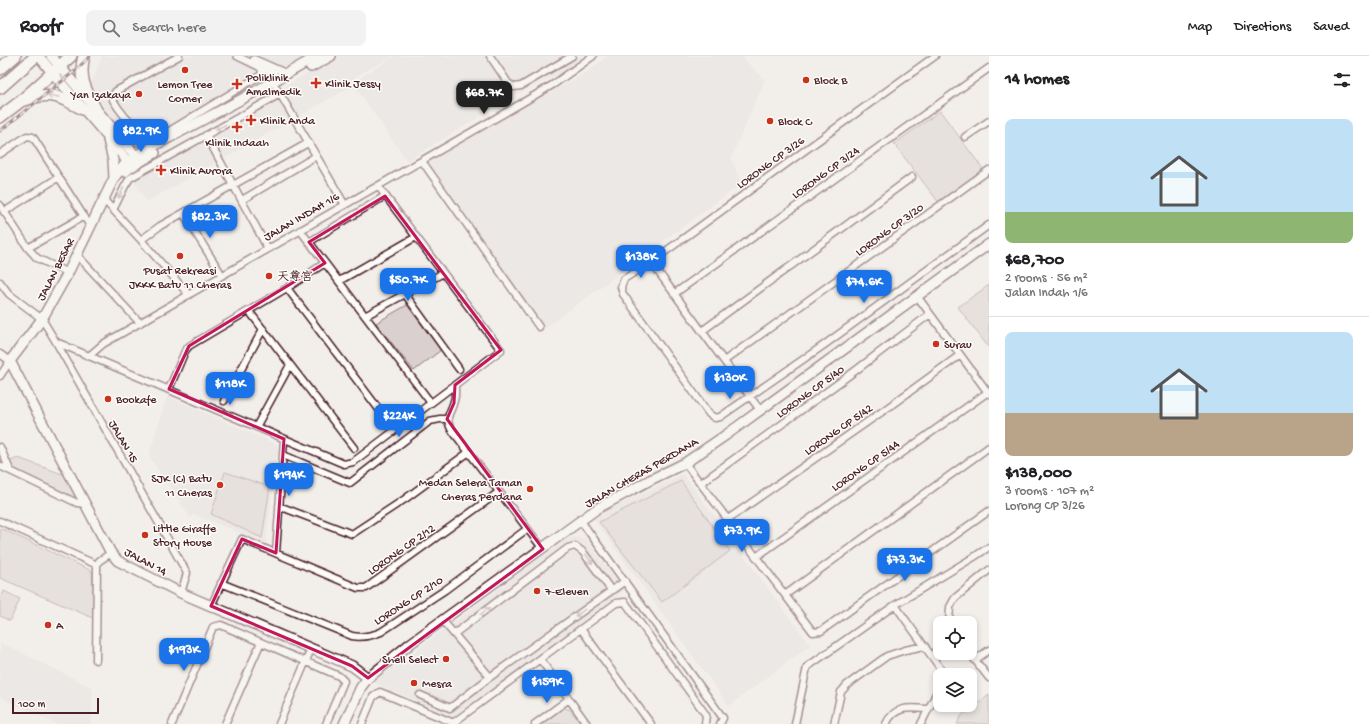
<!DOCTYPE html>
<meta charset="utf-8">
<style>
:root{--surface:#fff;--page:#f2f2f2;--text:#202124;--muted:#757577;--line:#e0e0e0;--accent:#1a73e8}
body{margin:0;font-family:"Gochi Hand","LXGW WenKai TC",sans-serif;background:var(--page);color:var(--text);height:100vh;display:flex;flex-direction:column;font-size:15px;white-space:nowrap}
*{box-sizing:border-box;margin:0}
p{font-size:13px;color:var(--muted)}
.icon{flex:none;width:22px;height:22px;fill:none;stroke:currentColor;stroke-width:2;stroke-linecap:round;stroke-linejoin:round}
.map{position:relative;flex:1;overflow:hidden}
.panel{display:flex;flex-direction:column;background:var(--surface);width:380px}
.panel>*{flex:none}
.fabs{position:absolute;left:933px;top:560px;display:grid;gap:8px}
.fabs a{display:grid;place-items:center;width:44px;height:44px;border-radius:8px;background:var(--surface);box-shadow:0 2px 6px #0003;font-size:20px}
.scale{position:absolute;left:12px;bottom:10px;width:87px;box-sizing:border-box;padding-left:4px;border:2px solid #4a1f2b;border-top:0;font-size:11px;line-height:14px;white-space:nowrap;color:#4a1f2b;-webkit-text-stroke:3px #fdfcf7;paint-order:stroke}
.price{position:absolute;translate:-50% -34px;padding:0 9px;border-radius:8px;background:var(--accent);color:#fff;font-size:13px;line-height:26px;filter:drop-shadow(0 1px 2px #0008)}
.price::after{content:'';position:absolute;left:50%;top:24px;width:12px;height:9px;margin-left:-6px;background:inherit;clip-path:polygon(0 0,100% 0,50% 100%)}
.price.selected{background:#222;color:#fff}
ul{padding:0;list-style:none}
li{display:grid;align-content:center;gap:8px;height:212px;padding:0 16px}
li+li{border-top:1px solid var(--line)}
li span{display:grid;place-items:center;height:124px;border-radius:8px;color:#555}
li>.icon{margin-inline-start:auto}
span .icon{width:72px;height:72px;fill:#fffc;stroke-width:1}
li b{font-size:17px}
h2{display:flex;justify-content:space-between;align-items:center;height:48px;padding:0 16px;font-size:17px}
header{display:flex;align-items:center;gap:24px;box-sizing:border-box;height:56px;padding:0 20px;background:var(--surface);border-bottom:1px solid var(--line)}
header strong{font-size:19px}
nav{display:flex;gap:22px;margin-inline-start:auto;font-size:14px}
.search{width:280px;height:36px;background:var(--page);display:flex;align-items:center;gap:10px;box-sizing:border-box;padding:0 14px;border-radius:8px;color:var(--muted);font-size:15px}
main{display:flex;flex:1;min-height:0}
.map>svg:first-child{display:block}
.built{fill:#e5dfdd}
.green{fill:#d9d0cf;stroke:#92787d}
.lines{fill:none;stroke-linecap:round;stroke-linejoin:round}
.street-casing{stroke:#4a1f2b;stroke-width:9}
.secondary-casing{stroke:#4a1f2b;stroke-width:12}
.highway-casing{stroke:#4a1f2b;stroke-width:14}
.street{stroke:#fdfcf7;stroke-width:6}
.secondary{stroke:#fdfcf7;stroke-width:9}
.highway{stroke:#fdfcf7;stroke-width:11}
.rail-casing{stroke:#4a1f2b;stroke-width:3}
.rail{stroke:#fdfcf7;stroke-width:1.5;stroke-dasharray:4.5;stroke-linecap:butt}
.oneway{stroke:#ac999b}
.marked{fill:none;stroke:#c2185b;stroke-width:3;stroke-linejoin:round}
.poi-dot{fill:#c8321e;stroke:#fdfcf7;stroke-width:1.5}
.labels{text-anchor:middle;stroke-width:3;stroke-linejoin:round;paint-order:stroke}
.poi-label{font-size:12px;fill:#4a1f2b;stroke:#fdfcf7;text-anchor:start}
.street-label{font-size:12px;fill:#4a1f2b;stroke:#fdfcf7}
</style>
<header>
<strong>Roofr</strong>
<div class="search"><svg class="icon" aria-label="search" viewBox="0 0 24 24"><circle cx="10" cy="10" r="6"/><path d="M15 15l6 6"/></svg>Search here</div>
<nav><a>Map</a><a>Directions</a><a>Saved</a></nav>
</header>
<main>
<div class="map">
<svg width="989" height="668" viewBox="0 0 989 668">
<rect width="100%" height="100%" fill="#f2efeb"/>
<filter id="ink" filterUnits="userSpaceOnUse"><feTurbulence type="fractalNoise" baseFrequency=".025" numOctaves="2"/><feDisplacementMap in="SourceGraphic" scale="8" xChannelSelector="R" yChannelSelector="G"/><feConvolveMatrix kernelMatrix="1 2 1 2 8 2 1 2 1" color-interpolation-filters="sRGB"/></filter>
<g filter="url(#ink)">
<path class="built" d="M 102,0 L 306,0 L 162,82 L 139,82 L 112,63 L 91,30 Z
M 338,0 L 393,0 L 355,21 L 357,24 L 395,0 L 583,0 L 571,12 L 513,40 L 407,105 L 354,29 L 200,116 L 146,146 L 133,123 L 282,39 L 280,33 Z
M 607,0 L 741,0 L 765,24 L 731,102 L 741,128 L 545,272 L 428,105 L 589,15 Z
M 167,340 L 278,389 L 266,487 L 193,458 L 191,463 L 149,400 Z
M 683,418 L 810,589 L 729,650 L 594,463 L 606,455 Z
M 569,481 L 585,482 L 624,535 L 453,661 L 373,626 Z
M 0,586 L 93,632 L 91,668 L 56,668 L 0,641 Z"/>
<path class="green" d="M 940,55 L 986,117 L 940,148 L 894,88 Z
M 989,229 L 989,292 L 958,251 Z
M 407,249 L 441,294 L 414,315 L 376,267 Z
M 18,402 L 65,419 L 77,443 L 15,416 L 10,405 Z
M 225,416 L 270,431 L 262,482 L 211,458 Z
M 681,425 L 730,495 L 662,546 L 599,466 Z
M 0,472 L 92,515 L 95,563 L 0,522 Z
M 4,535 L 20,543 L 10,565 L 0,560 L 0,544 Z
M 989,639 L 989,668 L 957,668 L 962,659 Z
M 563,652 L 569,653 L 582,668 L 542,668 Z"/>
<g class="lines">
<defs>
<path id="street" d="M 179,0 L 116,35 L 113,39 L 113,44 C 124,62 139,80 161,80 L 261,19 C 263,14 261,12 257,9
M 237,0 L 274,18 L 275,23 L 273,26
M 490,0 L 508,27 L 514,31 L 521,30 L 572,0
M 935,0 L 651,206 L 624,223 L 621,231 L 623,238 L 709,358 L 715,362 L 720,361 L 824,289 L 989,169
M 254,3 L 288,18
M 276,31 L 345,149
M 206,79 L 268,193
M 965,81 L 989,65
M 0,98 L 27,80 L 33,81 L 90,170
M 422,105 L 539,271
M 104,144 L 141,184 L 189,239
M 242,144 L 316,100
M 0,149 L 28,192 L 37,202 L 68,217
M 113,154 L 125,130 L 130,122 L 280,38
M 4,156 L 59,121
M 183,157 L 222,219
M 300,174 L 431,347
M 141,184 L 160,170 L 308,87
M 309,186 L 385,140
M 28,192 L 84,160
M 76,198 L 140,267
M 651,206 L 760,354
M 339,225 L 416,181
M 0,226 L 9,238 L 42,263 L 56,286 L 187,517 L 181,537
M 287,232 L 384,360
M 405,238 L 459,313
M 674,238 L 989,12
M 917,240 L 989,338
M 249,255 L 354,392
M 365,260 L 443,217
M 702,275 L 912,121
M 56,286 L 344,408 L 353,406 L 501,294 L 378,130
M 0,298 L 10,305 L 0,320
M 89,300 L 103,288 L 515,51 L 554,28 L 593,0
M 724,305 L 989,114
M 455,329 C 455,335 456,340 454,345 C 451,358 444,359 451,373 L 543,493
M 169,333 L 185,295 L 189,290 L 287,232 L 325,207
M 224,345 L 263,273
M 256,371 L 290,309
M 0,391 L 10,414
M 283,399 L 350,427 L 430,365 L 440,363 L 447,363
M 685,407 L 813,576 L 821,575 L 989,455
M 0,410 L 77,447 L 86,448
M 701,427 L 855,315 L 930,258
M 279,450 L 352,478 L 405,443 L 469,396
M 728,463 L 883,355 L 960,299
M 0,465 L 97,509
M 581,465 L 723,662 L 720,668
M 276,497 L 284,383
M 756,501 L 988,336
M 221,527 L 352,580 C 363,582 371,580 381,576 L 445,534 L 527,473
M 785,539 L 989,391
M 895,549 L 940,612 L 943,619
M 211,550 L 242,483 L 358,532 L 366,532 L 499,436
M 443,565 L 490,621
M 949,567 L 950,551 L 955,542 L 989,514
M 581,573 L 651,668
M 454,578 L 568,492 L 575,490 L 583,496 L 611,534
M 969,597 L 975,604 L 989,594
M 540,603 L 587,668
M 96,604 L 97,509 L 99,505 L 111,497
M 975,604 L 989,622
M 420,639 L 450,652 L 490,621 L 625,525
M 453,667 L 616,547 L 625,546 L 706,659 L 705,668
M 172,668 L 213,571 L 221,569 L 339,620 L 344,625 L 326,668
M 225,668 L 261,586
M 279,668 L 311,593
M 362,668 L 373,641 L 380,636 L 456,668
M 535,668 L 569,643
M 795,668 L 807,611 L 895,549 L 974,501 L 989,491
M 834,668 L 841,636 L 847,629 L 887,600 L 905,594 L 925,590
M 886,668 C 895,649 910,652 928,653
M 921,668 L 940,630"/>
<path id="secondary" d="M 39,0 C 68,38 102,71 130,109
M 51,0 L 139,104
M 318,0 L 242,43 L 135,100 L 125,108 L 114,122 L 68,217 L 42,263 L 10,305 L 111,497 L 118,505 L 181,537 L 352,610 L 368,622
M 311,11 L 331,0
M 116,75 C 132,83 141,88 159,87
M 108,84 L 113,104 L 114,122
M 125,116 L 131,111 L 155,97
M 344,668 L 361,631 L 368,622 L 411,587 L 598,452 L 650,424 L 685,407 L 726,379 L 989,188"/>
<path id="highway" d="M 84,0 C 78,22 86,35 96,54
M 0,13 L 15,0
M 0,32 L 36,0
M 24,44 C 52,35 58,40 83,53
M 0,61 L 21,45 L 71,0"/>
</defs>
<use href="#street" class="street-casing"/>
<use href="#secondary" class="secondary-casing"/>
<use href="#highway" class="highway-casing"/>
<use href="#street" class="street"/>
<use href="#secondary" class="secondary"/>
<use href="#highway" class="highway"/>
<defs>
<path id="rail" d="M 0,75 L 76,14 L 90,0"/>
</defs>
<use href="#rail" class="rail-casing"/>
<use href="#rail" class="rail"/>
</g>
<defs><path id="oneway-shaft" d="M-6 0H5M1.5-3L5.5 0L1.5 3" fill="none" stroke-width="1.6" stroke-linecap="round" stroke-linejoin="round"/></defs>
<g class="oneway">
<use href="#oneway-shaft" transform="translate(53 40) rotate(-170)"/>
<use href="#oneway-shaft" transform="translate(221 71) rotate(151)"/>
<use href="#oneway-shaft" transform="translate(121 137) rotate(116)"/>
<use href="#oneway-shaft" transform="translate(589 503) rotate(54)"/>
<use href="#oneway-shaft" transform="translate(485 555) rotate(-37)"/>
<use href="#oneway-shaft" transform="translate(580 557) rotate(144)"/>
</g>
</g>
<path d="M0 0H989V668H0ZM 385,140 L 501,294 L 455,329 L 454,347 L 447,363 L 543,493 L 368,622 L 352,610 L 211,550 L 242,483 L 276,497 L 284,383 L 169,333 L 189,290 L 325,207 L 309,186 Z" fill="#f2efeb" fill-opacity=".55" fill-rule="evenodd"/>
<path class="marked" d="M 385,140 L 501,294 L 455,329 L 454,347 L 447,363 L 543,493 L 368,622 L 352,610 L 211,550 L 242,483 L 276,497 L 284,383 L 169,333 L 189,290 L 325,207 L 309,186 Z"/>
<g class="poi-dot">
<circle cx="185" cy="14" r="4"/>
<circle cx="806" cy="24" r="4"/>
<path d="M314 21h4v4h4v4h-4v4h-4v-4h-4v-4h4z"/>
<path d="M235 22h4v4h4v4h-4v4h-4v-4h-4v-4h4z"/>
<circle cx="139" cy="38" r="4"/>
<path d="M249 58h4v4h4v4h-4v4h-4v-4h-4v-4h4z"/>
<circle cx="770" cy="65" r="4"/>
<path d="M235 65h4v4h4v4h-4v4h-4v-4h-4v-4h4z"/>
<path d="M159 108h4v4h4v4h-4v4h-4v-4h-4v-4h4z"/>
<circle cx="180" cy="200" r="4"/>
<circle cx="269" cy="220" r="4"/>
<circle cx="936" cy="288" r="4"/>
<circle cx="108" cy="343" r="4"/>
<circle cx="220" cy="429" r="4"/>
<circle cx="530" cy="433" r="4"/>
<circle cx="145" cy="479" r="4"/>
<circle cx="537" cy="535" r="4"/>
<circle cx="48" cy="569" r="4"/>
<circle cx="446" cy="603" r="4"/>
<circle cx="414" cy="627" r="4"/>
</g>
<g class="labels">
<g class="poi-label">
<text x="246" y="25">Poliklinik<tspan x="246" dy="14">Amalmedik</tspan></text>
<text x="814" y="28">Block B</text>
<text x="325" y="31">Klinik Jessy</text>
<text x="185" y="32" text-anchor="middle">Lemon Tree<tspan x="185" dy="14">Corner</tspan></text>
<text x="131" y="42" text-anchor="end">Yan Izakaya</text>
<text x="260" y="68">Klinik Anda</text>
<text x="778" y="69">Block C</text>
<text x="237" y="90" text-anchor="middle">Klinik Indaah</text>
<text x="170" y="118">Klinik Aurora</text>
<text x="180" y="218" text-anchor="middle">Pusat Rekreasi<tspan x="180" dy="14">JKKK Batu 11 Cheras</tspan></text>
<text x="277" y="224">天尊宫</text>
<text x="944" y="292">Surau</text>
<text x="116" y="347">Bookafe</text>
<text x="212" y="426" text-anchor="end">SJK (C) Batu<tspan x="212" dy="14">11 Cheras</tspan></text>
<text x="522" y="430" text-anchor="end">Medan Selera Taman<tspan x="522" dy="14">Cheras Perdana</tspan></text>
<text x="153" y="476">Little Giraffe<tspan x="153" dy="14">Story House</tspan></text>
<text x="545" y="539">7-Eleven</text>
<text x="56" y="573">A</text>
<text x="438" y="607" text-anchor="end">Shell Select</text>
<text x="422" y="631">Mesra</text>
</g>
<g class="street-label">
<text transform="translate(770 106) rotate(-36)" y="4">LORONG CP 3/26</text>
<text transform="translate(825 116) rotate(-36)" y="4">LORONG CP 3/24</text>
<text transform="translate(301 160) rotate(-30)" y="4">JALAN INDAH 1/6</text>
<text transform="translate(889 173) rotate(-36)" y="4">LORONG CP 3/20</text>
<text transform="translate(55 213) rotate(-63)" y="4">JALAN BESAR</text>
<text transform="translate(810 335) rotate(-36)" y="4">LORONG CP 5/40</text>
<text transform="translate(838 373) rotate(-35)" y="4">LORONG CP 5/42</text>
<text transform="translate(124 385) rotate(60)" y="4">JALAN 15</text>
<text transform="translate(865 409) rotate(-35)" y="4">LORONG CP 5/44</text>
<text transform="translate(641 416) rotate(-30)" y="4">JALAN CHERAS PERDANA</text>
<text transform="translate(401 493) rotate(-35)" y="4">LORONG CP 2/12</text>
<text transform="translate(146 505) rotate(28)" y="4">JALAN 14</text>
<text transform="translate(408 544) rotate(-33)" y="4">LORONG CP 2/10</text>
</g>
</g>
</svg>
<div class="fabs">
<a><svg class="icon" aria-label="locate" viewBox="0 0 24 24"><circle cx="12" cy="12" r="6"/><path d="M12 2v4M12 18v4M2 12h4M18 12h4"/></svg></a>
<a><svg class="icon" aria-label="layers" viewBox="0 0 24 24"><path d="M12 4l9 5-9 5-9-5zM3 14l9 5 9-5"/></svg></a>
</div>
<div class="scale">100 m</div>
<b class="price selected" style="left:484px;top:59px">$68.7K</b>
<b class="price" style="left:141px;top:97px">$82.9K</b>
<b class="price" style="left:210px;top:183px">$82.3K</b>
<b class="price" style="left:641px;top:223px">$138K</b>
<b class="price" style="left:408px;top:246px">$50.7K</b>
<b class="price" style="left:864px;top:248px">$74.6K</b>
<b class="price" style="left:730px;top:344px">$130K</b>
<b class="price" style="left:230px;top:350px">$118K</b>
<b class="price" style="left:399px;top:382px">$224K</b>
<b class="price" style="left:289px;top:441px">$194K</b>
<b class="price" style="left:742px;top:497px">$73.9K</b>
<b class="price" style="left:905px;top:526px">$73.3K</b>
<b class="price" style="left:184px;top:616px">$193K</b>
<b class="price" style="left:547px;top:648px">$159K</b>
</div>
<section class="panel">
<h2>14 homes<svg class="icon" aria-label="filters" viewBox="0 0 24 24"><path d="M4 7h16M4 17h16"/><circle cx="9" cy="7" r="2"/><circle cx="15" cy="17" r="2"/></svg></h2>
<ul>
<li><span style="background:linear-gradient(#bfe0f5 75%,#8fb573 0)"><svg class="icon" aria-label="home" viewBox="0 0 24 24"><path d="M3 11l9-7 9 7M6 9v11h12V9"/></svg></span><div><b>$68,700</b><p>2 rooms · 56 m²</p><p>Jalan Indah 1/6</p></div></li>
<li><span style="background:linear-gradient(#bfe0f5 65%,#b9a48a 0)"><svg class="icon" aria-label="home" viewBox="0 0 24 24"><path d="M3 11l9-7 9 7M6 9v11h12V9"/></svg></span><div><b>$138,000</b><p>3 rooms · 107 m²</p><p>Lorong CP 3/26</p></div></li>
</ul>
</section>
</main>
